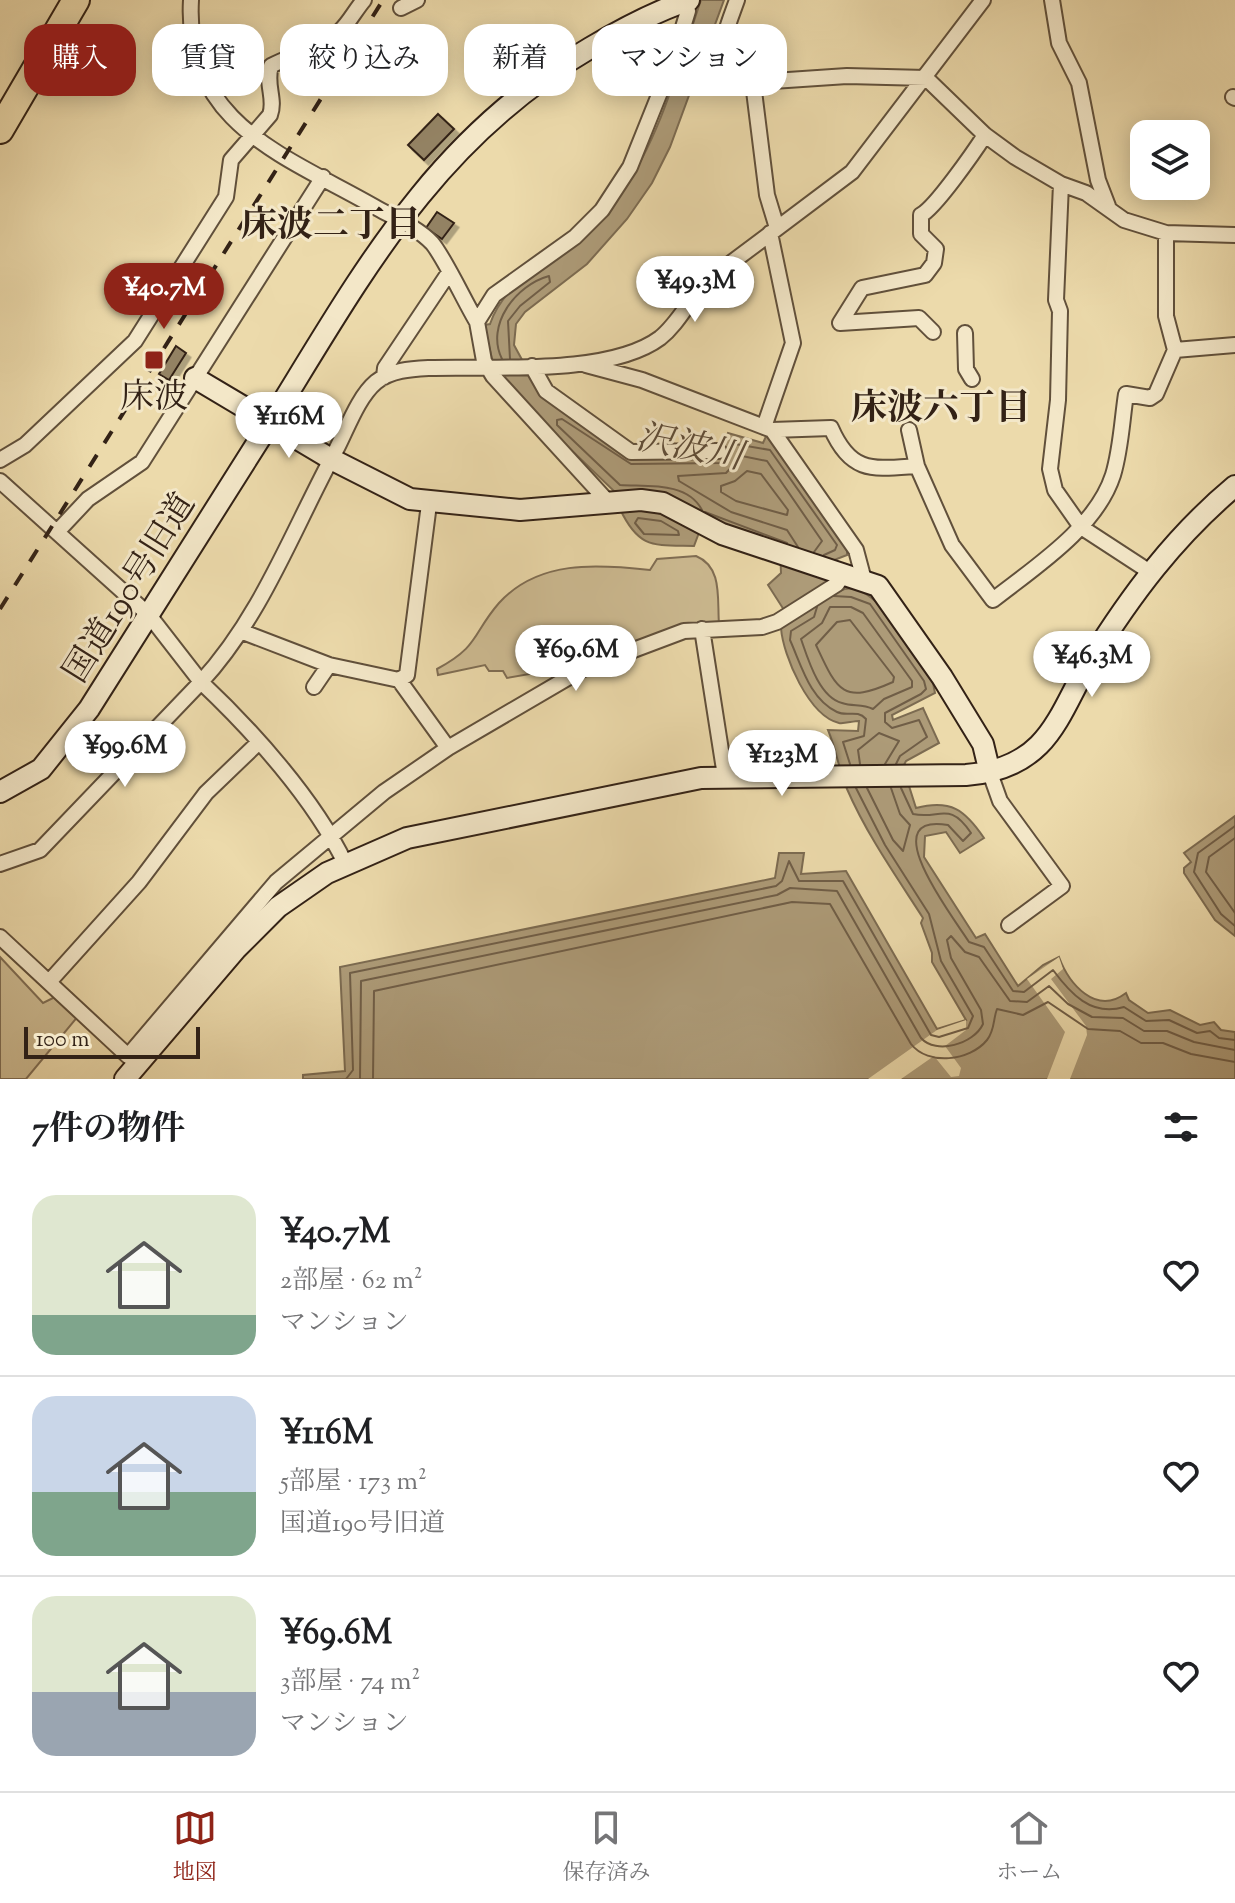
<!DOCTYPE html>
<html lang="ja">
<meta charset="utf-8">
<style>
:root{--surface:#fff;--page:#f6f6f6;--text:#202124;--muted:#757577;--line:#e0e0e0;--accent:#8f2418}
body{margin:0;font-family:"Sorts Mill Goudy","Noto Serif JP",serif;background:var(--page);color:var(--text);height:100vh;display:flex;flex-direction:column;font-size:30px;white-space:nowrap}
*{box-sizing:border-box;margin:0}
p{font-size:26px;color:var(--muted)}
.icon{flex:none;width:44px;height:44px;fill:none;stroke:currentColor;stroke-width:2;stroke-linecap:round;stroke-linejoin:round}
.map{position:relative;height:1079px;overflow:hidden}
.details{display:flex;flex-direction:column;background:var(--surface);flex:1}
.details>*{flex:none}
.guide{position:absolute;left:24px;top:24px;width:800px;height:72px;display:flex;gap:16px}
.buttons{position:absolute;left:1130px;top:120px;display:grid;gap:16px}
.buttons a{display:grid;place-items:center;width:80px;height:80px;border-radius:16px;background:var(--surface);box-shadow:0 4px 20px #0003;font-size:40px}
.scale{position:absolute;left:24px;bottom:20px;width:176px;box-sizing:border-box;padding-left:8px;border:4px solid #332216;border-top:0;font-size:22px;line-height:28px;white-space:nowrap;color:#332216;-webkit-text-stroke:6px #f3e7c8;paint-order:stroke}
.price{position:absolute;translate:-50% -68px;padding:0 18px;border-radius:28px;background:#fff;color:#222;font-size:26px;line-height:52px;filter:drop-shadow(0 2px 4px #0008)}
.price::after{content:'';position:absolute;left:50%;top:48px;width:24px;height:18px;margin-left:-12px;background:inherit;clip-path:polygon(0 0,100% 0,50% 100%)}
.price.on{background:var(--accent);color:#fff}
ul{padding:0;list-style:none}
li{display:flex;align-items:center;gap:24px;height:200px;padding:0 32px}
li+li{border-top:2px solid var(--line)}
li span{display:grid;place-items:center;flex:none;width:224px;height:160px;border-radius:24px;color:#555}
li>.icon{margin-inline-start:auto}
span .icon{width:96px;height:96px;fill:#fffc;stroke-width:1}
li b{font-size:34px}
h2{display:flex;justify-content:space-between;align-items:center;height:96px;padding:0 32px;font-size:34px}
.pill{padding:0 28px;border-radius:24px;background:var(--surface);box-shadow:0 4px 20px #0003;font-size:28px;line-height:72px}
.pill.on{background:var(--accent);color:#fff}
.dock{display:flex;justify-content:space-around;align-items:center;height:112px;border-top:2px solid var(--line);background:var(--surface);font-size:22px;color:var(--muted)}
.dock a{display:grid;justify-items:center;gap:4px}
.dock .on{color:var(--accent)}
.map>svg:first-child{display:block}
.green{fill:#cdbb92;stroke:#806e54;stroke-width:2}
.water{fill:#ad9b78;stroke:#7c6b51;stroke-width:2}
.pier{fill:#ecdaab}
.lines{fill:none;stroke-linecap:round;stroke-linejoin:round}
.shore{stroke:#705e47;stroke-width:2}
.building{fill:#938263;stroke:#332216;stroke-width:2;filter:url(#shadow)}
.street-casing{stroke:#61503b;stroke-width:18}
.secondary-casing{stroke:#332216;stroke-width:24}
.highway-casing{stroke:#332216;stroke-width:30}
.street{stroke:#f3e7c8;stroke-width:14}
.secondary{stroke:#f3e7c8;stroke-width:20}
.highway{stroke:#ecdaab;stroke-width:26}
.rail{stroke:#332216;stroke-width:4;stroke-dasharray:14 14;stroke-linecap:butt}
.poi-dot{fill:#8f2418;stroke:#f3e7c8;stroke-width:3}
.labels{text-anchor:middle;stroke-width:6;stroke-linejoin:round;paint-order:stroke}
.poi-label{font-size:34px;fill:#332216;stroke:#f3e7c8}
.street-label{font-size:34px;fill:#332216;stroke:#f3e7c8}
.neighbourhood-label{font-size:36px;font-weight:bold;fill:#332216;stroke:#f3e7c8}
.water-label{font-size:36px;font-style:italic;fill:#5e4c38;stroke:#f3e7c8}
</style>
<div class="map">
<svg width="1235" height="1079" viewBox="0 0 1235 1079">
<defs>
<filter id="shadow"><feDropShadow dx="4.5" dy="4.5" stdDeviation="0" flood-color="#0004"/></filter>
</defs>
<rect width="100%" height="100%" fill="#ecdaab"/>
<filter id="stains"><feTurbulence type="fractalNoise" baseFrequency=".0025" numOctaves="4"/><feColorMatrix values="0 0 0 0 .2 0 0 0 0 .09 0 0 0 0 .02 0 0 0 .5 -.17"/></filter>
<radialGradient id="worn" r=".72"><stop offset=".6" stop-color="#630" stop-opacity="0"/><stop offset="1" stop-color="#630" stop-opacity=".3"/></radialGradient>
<path class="green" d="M 696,556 C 723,567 717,599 719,624 L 559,675 L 552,670 L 507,678 L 503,671 L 489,671 L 485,665 L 438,675 L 437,669 C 480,646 472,634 499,603 C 538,560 596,564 650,570 L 657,559 Z
M 0,957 L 43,1003 L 59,995 L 79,1015 L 26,1079 L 0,1079 Z"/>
<path class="water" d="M 701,0 L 724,0 L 670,147 L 652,183 L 627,219 L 587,264 L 525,312 L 516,324 L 514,345 L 538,389 L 634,456 L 720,456 L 728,433 L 763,443 L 767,434 L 847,548 L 847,555 L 829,562 L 825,573 L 840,591 C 872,573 916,655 932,678 L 935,693 L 892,715 L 893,720 L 923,708 L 939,743 L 906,761 L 903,767 L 916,808 C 951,799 965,810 984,838 L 960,853 L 946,832 L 925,836 L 924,857 L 976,938 L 985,934 L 1018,986 L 1043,965 L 1059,957 C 1069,984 1096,1016 1126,993 L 1129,1000 L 1148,1013 L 1170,1010 L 1200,1025 L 1214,1022 L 1221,1030 L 1235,1032 L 1235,1079 L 303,1079 L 303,1075 L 345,1071 L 340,967 L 775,878 L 779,853 L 804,853 L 801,874 L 846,871 L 937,1029 L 966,1020 L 932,962 L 932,953 L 921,923 L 923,918 C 896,876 867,835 847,789 C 839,770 836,749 828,730 L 858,731 L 859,721 C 853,721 844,724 839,723 C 809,716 783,656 781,628 L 810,609 L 803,599 L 784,610 L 768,585 L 781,573 L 780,547 L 700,530 L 694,546 C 653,545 639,549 620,509 L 648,510 L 688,522 L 617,494 L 514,395 L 492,359 L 484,325 L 490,324 C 508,270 578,250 612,206 C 658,147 677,70 701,0 Z
M 1235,816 L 1235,936 L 1215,920 L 1184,873 L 1184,868 L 1191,862 L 1184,853 Z"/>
<path class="pier" d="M 1059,957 L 1063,969 L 1051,979 L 1086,1026 L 1087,1035 L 1070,1079 L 1047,1079 L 1065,1032 L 1027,979 Z
M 966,1020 L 966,1030 L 945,1046 L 961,1068 L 959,1076 L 951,1077 L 934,1056 L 901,1079 L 868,1079 L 937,1030 Z"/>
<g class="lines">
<path class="shore" d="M 502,359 C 485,325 516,285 549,276 L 550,282 L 520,306 L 508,321 L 510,359
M 747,471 L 761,474 L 788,510 L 787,515 L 736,501 L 721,492 L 721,486 L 735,481 Z
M 702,510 C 687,481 646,487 620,485 L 557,425 L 557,420 L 562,419 L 631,464 L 722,463 L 735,444 L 770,450 L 837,545 L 835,550 L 824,555
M 705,512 L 787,543
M 638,518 L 661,521 L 678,531 L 679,535 L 644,534 L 635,523 Z
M 798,547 L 787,530 L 731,512 L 679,481 L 678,476 L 726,473 L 742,456 L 767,461 L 822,541 L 814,552
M 834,596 L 851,597 L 870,604 L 924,681 L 926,689 L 921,694 L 885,713 L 885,722 L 892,728 L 919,720 L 927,737 L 900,756 L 896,764
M 817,607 L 814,617 L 791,631 L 790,640 C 802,667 810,699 837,712 C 847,717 857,709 866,719 L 864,736 L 843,742 L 850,764
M 830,607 L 851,607 L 863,613 L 912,681 L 912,687 L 884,699 L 873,709 C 862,703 853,707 842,703 C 819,697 808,659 801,639 L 822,623 Z
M 850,620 L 894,677 L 893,682 C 842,705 837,690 816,645 L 837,622 Z
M 860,764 L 858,750 L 879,733 L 899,741 L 885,764
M 867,788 L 893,840 L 903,851 L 910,825 L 900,814 L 891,788
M 901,788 L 913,814 C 940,820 949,800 971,833 L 963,841 L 948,825 C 871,812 956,921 969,942 L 984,947 L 1013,991 L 1024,992 L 1053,970 C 1070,993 1091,1017 1124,1007 L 1146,1021 L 1169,1020 L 1197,1033 L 1210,1031 L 1219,1038 L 1235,1040
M 1235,826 L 1198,853 L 1194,872 L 1221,914 L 1235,926
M 1235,838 L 1209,857 L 1206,872 L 1235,913
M 346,1079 L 353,1070 L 350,973 L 776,886 L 782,881 L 789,861 L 799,881 L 843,881 L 931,1035 L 939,1037 L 968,1028 L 973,1016 L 941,961 L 929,914 L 885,845 L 856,788
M 360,1079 L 361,981 L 777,895 L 790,888 L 837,891 L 921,1038 C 936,1055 974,1044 983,1024 L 981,1010 L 951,958 L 947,940 L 951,936 L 965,952 L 979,957 L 1010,1001 L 1027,1002 L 1049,986 L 1068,1004 L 1092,1017 L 1123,1018 L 1144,1031 L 1167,1031 L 1194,1042 L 1235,1050
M 373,1079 L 374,991 L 792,902 L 830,904 L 911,1044 C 928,1066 970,1061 987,1040 C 995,1030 993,1019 997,1009 L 1023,1015 L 1048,1002 L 1088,1029 L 1120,1031 L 1141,1043 L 1163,1043 L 1191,1054 L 1235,1062"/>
</g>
<path class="building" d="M 438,114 L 454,129 L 424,160 L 408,145 Z
M 437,212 L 454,223 L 442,239 L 426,228 Z
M 176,346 L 186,353 L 169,380 L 159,374 Z"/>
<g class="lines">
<defs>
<path id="street" d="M 191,0 C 184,124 286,156 375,207 C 393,217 418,228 432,243 C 444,257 466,304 477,322
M 737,0 C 724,37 714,51 744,83 L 847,76 L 926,78 L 985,135 L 1015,157 L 1061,184 L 1086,193 L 1124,220 L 1166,233 L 1235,235
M 1052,0 L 1059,43 L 1079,83 L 1098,180 L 1108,206
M 401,8 L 417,0
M 753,83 L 767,195 L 777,228
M 1233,97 L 1235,98
M 1061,184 L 1056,300 L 1060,311 L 1058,400 L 1050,469 L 1055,490 L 1081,527 L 1150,572
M 1166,233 L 1166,316 L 1175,350
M 840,323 L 862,288 L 925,275 L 934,263 L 936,249 L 921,234 L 921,215 C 935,208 974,152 985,135
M 840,323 L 919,318 L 933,332
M 965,333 L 966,369 L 972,379
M 586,365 L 642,380 L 772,430 L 831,428 C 851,474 873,469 917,466 L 952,545 L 993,600 C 1035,567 1096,528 1113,475 C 1121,449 1122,420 1126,394 L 1150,398 L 1156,394 L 1175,350 L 1235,345
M 532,366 L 546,391 L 631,452 L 719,451
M 384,377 L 385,368 L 448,274
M 764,427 L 793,343 L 770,233
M 772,430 L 856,550 L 864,580
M 909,430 L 917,466
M 0,460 L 25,445 L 135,341 L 226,197 L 231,160 L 270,115 C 276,99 265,84 271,66 C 293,54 322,49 340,31 C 349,23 356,9 364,0
M 0,481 L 149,615 L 201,682 C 262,616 293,529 336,450 C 347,429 358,397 376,382 C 391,370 411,369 429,368 C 491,366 609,376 660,338 C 679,323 690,298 707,281 L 852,172 L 983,0
M 609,503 L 493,376 L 484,361 L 477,322 L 494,295 L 575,237 L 602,210 L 630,167 L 673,60 L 688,11 L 686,1
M 57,532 L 88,499 L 142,462 L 323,177
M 702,629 L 725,776
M 243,632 L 329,665 L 399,680 L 448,748
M 399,680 L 407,675 L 429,504
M 314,687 L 329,665
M 990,773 L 1000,801 L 1062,886 L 1009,925
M 0,864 L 40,850 L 201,682 C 253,731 314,799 345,863
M 0,937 L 128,1056 L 276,882 L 384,792 L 448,748 L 583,669 L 684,631 L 762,627 L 777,622 L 837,584 L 844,574
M 49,982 L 139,882 L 206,793 L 258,743"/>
<path id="secondary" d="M 195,378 L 331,459 L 410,499 L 520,510 L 641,500 L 663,503 L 722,534 L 878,586 L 942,677 L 983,744 L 990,773
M 0,792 L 41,769 L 89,709 C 150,613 211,517 271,421 C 363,272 434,139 590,48 C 622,29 654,12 689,0
M 125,1079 L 236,949 L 278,907 L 327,873 L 407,838 L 701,778 L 966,775 C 993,773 1019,765 1039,745 C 1061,723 1073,688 1090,661 C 1131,595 1175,536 1235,486"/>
<path id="highway" d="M 0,130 L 76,0"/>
</defs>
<use href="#street" class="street-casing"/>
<use href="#secondary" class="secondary-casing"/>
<use href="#highway" class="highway-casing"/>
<use href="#street" class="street"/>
<use href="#secondary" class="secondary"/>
<use href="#highway" class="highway"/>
<path class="rail" d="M 0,609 L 383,0"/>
</g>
<rect class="poi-dot" x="144" y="350" width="20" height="20" rx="4"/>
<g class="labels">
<g class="poi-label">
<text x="154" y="407">床波</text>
</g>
<g class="street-label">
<text transform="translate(128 587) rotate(-58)" y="12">国道190号旧道</text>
</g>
<g class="neighbourhood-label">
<text x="331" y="236">床波二丁目</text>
<text x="941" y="419">床波六丁目</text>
</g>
<g class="water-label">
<text transform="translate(690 445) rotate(11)" y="13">沢波川</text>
</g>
</g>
<rect width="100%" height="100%" filter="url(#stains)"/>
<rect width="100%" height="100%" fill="url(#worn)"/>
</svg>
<div class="buttons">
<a><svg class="icon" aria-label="layers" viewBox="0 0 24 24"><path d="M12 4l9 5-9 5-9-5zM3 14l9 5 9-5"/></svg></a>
</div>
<div class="scale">100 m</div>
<b class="price" style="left:695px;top:324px">¥49.3M</b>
<b class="price on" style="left:164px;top:331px">¥40.7M</b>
<b class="price" style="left:289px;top:460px">¥116M</b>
<b class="price" style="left:576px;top:693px">¥69.6M</b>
<b class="price" style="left:1092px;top:699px">¥46.3M</b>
<b class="price" style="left:125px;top:789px">¥99.6M</b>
<b class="price" style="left:782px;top:798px">¥123M</b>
<div class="guide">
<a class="pill on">購入</a>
<a class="pill">賃貸</a>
<a class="pill">絞り込み</a>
<a class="pill">新着</a>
<a class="pill">マンション</a>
</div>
</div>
<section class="details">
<h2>7件の物件<svg class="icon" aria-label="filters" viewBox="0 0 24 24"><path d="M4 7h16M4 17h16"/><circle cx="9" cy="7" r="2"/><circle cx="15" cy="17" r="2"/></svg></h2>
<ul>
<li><span style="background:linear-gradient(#dfe7d0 75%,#7fa58c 0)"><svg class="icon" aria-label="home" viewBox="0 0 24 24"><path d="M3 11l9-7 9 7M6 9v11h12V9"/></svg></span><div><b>¥40.7M</b><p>2部屋 · 62 m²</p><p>マンション</p></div><svg class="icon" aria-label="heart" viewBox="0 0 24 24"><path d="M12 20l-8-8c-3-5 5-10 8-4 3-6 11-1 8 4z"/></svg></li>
<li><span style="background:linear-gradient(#c9d6e8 60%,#7fa58c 0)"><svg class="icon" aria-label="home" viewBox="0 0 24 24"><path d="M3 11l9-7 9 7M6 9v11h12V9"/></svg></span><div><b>¥116M</b><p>5部屋 · 173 m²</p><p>国道190号旧道</p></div><svg class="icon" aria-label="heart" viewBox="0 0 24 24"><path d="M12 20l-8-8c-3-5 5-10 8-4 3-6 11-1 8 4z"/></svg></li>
<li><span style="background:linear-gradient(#dfe7d0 60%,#9aa5b1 0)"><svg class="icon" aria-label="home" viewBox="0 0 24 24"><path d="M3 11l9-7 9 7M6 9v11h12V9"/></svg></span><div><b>¥69.6M</b><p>3部屋 · 74 m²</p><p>マンション</p></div><svg class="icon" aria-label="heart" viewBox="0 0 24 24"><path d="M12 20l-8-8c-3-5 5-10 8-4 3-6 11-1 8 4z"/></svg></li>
</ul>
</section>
<nav class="dock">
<a class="on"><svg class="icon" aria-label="map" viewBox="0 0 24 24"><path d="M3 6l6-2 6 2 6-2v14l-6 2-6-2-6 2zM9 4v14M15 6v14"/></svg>地図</a>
<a><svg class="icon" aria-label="saved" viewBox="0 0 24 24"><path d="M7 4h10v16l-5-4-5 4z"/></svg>保存済み</a>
<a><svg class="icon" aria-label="home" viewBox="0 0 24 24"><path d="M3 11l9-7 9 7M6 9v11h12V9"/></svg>ホーム</a>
</nav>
